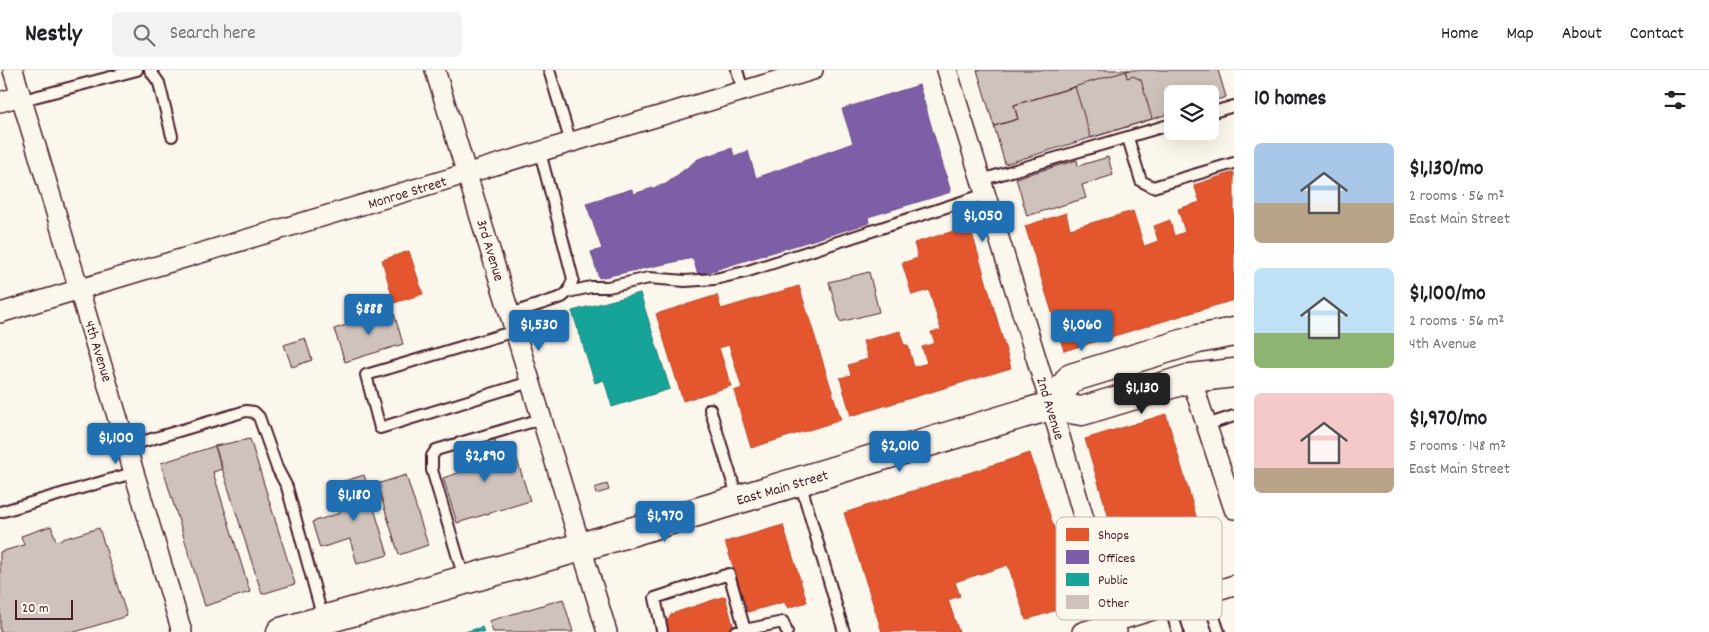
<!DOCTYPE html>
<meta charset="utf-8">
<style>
:root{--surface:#fff;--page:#f2f2f2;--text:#202124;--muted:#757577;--line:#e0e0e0;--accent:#1f6fb2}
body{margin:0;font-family:Dekko,sans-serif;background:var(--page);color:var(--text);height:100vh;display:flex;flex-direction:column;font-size:19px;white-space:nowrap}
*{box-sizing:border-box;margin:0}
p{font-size:16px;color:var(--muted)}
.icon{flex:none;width:28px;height:28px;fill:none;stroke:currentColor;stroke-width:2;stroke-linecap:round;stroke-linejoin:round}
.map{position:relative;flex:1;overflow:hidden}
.panel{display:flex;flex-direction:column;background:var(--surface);width:475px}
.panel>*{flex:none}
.fabs{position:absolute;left:1164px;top:15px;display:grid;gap:10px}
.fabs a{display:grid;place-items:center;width:55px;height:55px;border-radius:8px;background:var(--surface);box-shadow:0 5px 20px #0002;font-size:25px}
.scale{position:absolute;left:15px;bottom:12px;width:58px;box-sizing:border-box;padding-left:5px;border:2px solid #4a1f2b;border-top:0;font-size:14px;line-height:18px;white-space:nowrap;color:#4a1f2b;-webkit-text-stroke:4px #fbf7ec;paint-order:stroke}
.price{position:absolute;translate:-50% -42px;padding:0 11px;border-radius:5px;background:var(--accent);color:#fff;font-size:16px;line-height:32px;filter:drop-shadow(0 1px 2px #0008)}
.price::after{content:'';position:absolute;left:50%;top:30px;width:15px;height:11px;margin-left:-8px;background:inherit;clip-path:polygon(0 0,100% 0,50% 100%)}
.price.active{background:#222;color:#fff}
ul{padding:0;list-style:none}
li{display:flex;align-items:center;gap:15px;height:125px;padding:0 20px}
li span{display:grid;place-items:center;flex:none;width:140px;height:100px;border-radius:8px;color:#555}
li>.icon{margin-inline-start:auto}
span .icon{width:60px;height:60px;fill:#fffc;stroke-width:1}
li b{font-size:21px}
h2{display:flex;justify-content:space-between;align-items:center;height:60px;padding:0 20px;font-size:21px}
header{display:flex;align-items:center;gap:30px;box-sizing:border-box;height:70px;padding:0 25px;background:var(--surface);border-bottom:1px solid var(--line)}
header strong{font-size:24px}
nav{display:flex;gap:28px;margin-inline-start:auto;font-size:18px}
.search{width:350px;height:45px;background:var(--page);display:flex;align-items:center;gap:12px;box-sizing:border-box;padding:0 18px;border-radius:8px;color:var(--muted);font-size:19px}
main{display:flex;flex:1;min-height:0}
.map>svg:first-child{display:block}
.shops{fill:#e4572e;stroke:#b6462d}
.offices{fill:#7b5ea7;stroke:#6c4b82}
.public{fill:#17a398;stroke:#267b77}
.building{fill:#cfc2bc;stroke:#4a1f2b}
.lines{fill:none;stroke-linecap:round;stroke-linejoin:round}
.lane-casing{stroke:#4a1f2b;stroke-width:14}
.street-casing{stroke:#4a1f2b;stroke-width:22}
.secondary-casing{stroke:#4a1f2b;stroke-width:31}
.lane{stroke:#fbf7ec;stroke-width:10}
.street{stroke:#fbf7ec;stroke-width:19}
.secondary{stroke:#fbf7ec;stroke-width:28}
.labels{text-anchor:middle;stroke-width:5;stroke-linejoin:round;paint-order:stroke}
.street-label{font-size:15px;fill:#4a1f2b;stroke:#fbf7ec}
.key{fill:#fbf7ec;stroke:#c6b6b2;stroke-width:1}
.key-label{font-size:14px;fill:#4a1f2b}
</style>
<header>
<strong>Nestly</strong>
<div class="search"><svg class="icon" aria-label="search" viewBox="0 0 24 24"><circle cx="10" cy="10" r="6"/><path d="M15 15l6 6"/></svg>Search here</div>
<nav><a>Home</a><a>Map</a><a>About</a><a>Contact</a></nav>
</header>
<main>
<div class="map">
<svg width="1234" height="562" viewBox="0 0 1234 562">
<rect width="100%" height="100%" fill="#fbf7ec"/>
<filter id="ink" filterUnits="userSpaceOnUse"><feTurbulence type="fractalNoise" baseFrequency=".02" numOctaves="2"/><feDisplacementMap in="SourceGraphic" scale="10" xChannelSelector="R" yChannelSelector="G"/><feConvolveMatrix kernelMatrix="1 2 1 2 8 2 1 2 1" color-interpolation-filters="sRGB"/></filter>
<g filter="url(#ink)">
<path class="shops" d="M 1234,102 L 1234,230 L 1064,281 L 1025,156 L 1066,143 L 1070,159 L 1133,141 L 1144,176 L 1158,171 L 1154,156 L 1170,150 L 1174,166 L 1185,162 L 1178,139 L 1200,132 L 1194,115 Z
M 970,156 L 1011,298 L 851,346 L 840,308 L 851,305 L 848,295 L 868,289 L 863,271 L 900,261 L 904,275 L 908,275 L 914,297 L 927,293 L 922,277 L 935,273 L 931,262 L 941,260 L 929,220 L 912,225 L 902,193 L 918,188 L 914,173 Z
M 409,181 L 423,224 L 394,233 L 382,190 Z
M 799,216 L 841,350 L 751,378 L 734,321 L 742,318 L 729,275 L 719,278 L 731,316 L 683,331 L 656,244 L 717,225 L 721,239 Z
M 1166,344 L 1211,497 L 1131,521 L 1085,369 Z
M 1030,383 L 1078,533 L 1026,550 L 1008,495 L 955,512 L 960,526 L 948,530 L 959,562 L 882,562 L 844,443 Z
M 783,455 L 807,532 L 788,538 L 784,532 L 748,542 L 725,472 Z
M 725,526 L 735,562 L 661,562 L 671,544 Z"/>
<path class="offices" d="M 919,15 L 951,122 L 868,147 L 869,153 L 698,205 L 693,188 L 599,208 L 591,182 L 602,179 L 586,133 L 632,119 L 633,124 L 666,114 L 698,89 L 732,78 L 734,86 L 748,81 L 756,108 L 853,73 L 842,39 Z"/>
<path class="public" d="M 640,223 L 670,319 L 612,337 L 604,310 L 595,313 L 572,241 Z
M 482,557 L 484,562 L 464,562 Z"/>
<path class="building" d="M 977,0 L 1130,0 L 1126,1 L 1127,8 L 1133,6 L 1141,10 L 1152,49 L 1091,68 L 1075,17 L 1014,35 L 1018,49 L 994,56 Z
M 1130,0 L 1218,0 L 1226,27 L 1210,32 L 1210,24 L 1172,24 L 1172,43 L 1005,94 L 994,56 L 1018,49 L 1014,35 Z
M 1108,87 L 1113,105 L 1082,115 L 1086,128 L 1027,146 L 1016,108 L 1077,90 L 1078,96 Z
M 869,202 L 879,242 L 840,252 L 829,212 Z
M 393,240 L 403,274 L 345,292 L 334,259 Z
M 305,268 L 312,290 L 292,297 L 284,275 Z
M 494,367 L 501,391 L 516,386 L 530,431 L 457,453 L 443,408 L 467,400 L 460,378 Z
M 250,369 L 295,514 L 262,524 L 215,376 Z
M 215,376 L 222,399 L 213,402 L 250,522 L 205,536 L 161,393 Z
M 364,405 L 388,485 L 357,494 L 350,469 L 320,478 L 312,452 L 340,443 L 337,434 L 341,432 L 335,414 Z
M 406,405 L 428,475 L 399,485 L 377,414 Z
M 607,414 L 609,420 L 596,424 L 594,418 Z
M 51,456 L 56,471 L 99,458 L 127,546 L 75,562 L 0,562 L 0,482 L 24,475 L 21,466 Z
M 563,529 L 573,562 L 493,562 L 489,551 Z"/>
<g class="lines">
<defs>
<path id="lane" d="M 150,0 L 159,13 L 172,66
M 549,0 L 571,73
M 737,0 L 743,21
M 23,30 L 137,0
M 1210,43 L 1234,36
M 1128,68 L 1141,111 L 1153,117 L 1234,93
M 981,110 L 1172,54
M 568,222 L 591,217 L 608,217 L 649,208 L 685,211 L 715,209 L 745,202 L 986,124
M 510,244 L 562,227 L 568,222 L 573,209 L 540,82
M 515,261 L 366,305 L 380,358 L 530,312
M 710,339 L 738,429
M 1206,355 L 1234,346
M 128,376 L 246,341 L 254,342 L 259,347 L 277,398 L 287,417 L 323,549
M 800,412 L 844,562
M 0,442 L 136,402
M 464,508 L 432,400 L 432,386 L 436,380 L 541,349
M 1206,523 L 1219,562
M 1169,535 L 1178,562
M 662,560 L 655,528 L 729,504 L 745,560
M 735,562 L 783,552 L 787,562"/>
<path id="street" d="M 13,0 L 182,562
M 435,0 L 607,562
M 947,0 L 1051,336 L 1117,562
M 0,32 L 21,26
M 0,243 L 813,0
M 1191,308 L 1234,439
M 1082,562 L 1234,515"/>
<path id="secondary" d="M 1051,336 L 1071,308 L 1198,269 L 1234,262
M 281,562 L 581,477 L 1022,344 L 1051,336 L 1082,341 L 1191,308 L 1234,303"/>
</defs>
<use href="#lane" class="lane-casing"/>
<use href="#street" class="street-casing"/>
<use href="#secondary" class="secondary-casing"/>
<use href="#lane" class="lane"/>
<use href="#street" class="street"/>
<use href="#secondary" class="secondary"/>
</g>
</g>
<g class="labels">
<g class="street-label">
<text transform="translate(407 122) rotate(-17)" y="5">Monroe Street</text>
<text transform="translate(491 180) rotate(73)" y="5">3rd Avenue</text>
<text transform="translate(99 281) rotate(73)" y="5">4th Avenue</text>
<text transform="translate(1051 338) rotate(73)" y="5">2nd Avenue</text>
<text transform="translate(782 417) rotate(-16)" y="5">East Main Street</text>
</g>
</g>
<rect x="1056" y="447" width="166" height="103" rx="8" class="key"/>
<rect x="1066" y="458" width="23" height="13" fill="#e4572e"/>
<rect x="1066" y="480" width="23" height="14" fill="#7b5ea7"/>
<rect x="1066" y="503" width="23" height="13" fill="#17a398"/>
<rect x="1066" y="525" width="23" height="14" fill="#cfc2bc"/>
<g class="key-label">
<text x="1098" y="469">Shops</text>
<text x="1098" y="492">Offices</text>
<text x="1098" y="514">Public</text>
<text x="1098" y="537">Other</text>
</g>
</svg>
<div class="fabs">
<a><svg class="icon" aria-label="layers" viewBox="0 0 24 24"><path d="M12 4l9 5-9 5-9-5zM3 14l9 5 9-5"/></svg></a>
</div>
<div class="scale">20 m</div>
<b class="price" style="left:983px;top:173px">$1,050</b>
<b class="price" style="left:369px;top:266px">$888</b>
<b class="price" style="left:539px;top:282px">$1,530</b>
<b class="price" style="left:1082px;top:282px">$1,060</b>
<b class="price active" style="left:1142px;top:345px">$1,130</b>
<b class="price" style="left:116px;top:395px">$1,100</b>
<b class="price" style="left:900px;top:403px">$2,010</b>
<b class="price" style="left:485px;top:413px">$2,890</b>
<b class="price" style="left:354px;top:452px">$1,180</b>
<b class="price" style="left:665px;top:473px">$1,970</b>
</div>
<section class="panel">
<h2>10 homes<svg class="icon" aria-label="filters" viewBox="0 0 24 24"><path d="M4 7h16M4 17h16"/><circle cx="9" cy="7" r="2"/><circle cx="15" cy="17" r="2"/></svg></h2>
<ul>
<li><span style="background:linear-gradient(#a9c7e8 60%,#b9a48a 0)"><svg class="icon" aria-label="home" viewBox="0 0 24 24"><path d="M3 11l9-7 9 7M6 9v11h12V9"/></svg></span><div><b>$1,130/mo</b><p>2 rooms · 56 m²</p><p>East Main Street</p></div></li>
<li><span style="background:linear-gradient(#bfe0f5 65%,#8fb573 0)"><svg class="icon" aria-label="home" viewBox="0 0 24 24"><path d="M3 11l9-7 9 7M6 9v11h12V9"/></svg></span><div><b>$1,100/mo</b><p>2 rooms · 56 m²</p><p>4th Avenue</p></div></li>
<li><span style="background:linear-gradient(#f6c9c9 75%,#b9a48a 0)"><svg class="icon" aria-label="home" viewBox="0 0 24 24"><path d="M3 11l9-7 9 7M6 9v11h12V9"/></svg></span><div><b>$1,970/mo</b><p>5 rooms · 148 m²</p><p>East Main Street</p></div></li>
</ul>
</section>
</main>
